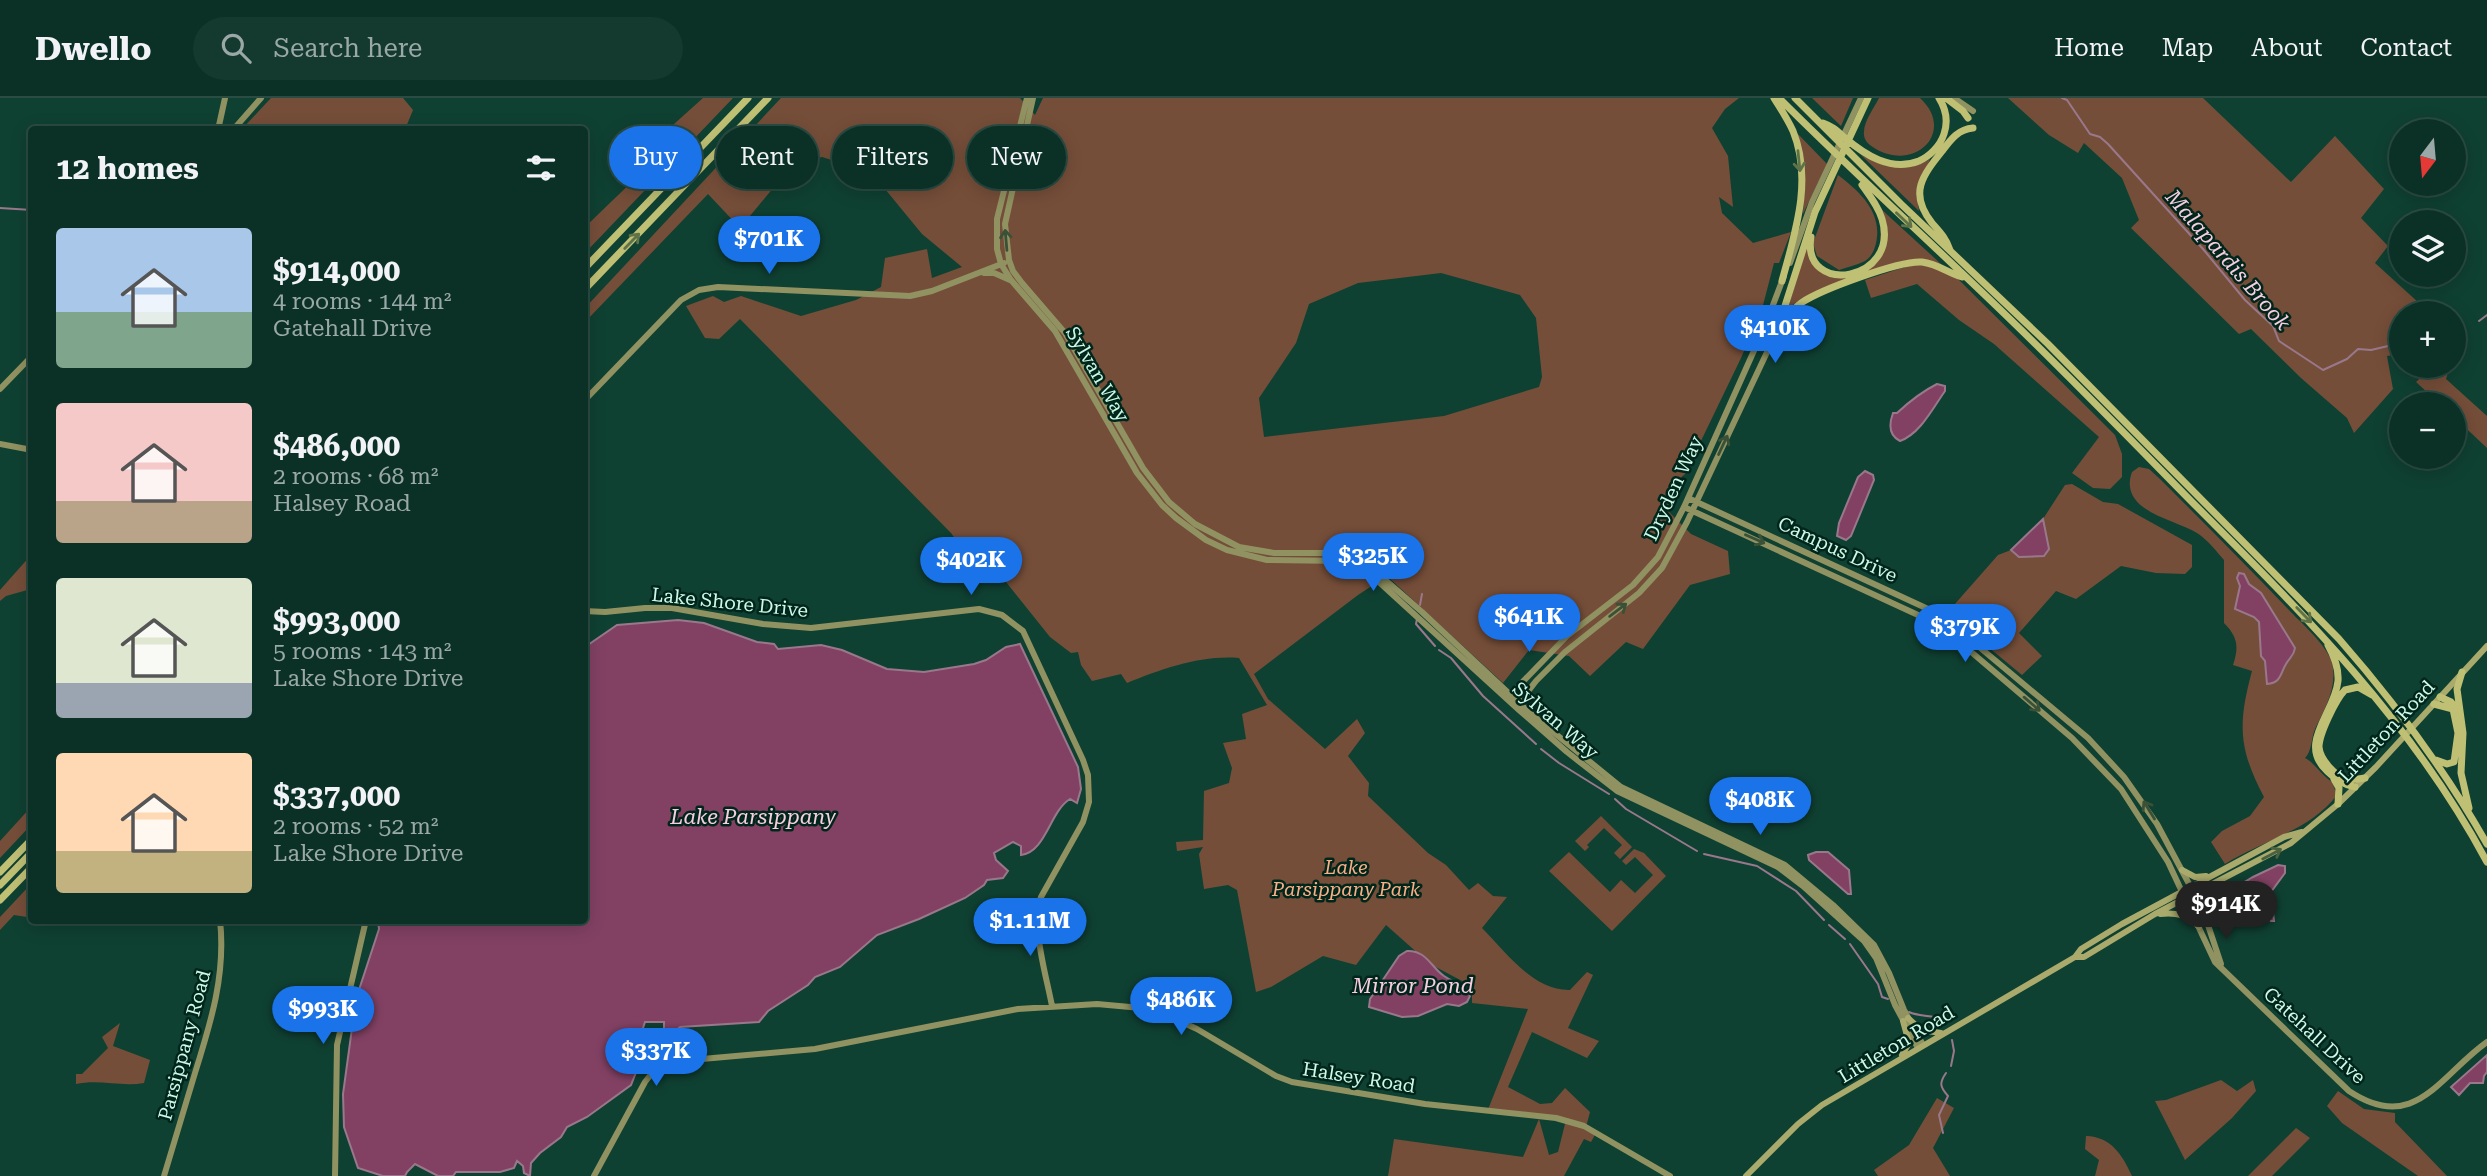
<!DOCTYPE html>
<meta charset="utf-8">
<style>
:root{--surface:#0b3126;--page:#14392e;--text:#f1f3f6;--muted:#9aa9a7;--line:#2b4c43;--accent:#1a73e8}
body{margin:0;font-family:"Roboto Serif",serif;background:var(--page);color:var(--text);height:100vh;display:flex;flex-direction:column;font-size:26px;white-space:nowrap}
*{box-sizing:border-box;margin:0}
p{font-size:23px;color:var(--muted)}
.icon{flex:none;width:38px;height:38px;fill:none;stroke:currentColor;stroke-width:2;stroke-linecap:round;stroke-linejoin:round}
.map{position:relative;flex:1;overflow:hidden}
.details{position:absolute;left:28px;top:28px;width:560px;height:798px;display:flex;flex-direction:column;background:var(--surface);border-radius:7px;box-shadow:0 4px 18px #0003,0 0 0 2px var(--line)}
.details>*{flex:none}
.banner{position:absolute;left:609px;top:28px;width:665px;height:63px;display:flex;gap:14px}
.needle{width:46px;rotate:196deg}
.tools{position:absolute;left:2389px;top:21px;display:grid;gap:14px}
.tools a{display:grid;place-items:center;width:77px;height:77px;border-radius:50%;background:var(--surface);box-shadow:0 4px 18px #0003,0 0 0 2px var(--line);font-size:35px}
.price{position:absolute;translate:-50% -60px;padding:0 16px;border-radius:24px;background:var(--accent);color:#fff;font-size:23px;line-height:46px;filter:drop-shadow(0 2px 4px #0008)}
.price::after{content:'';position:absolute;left:50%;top:42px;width:21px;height:16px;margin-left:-10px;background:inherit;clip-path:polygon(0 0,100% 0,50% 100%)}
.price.current{background:#222;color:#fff}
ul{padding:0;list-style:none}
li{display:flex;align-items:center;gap:21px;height:175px;padding:0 28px}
li span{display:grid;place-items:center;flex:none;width:196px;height:140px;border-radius:7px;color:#555}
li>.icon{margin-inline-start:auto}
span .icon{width:84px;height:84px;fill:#fffc;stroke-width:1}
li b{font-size:30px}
h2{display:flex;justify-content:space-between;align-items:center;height:84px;padding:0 28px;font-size:30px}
.tag{padding:0 24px;border-radius:32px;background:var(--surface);box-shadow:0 4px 18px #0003,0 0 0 2px var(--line);font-size:24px;line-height:63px}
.tag.current{background:var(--accent);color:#fff}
header{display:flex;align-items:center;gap:42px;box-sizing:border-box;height:98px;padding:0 35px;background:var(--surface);border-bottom:2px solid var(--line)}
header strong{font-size:33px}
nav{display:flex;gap:38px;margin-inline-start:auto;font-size:24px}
.search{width:490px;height:63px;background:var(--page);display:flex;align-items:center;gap:18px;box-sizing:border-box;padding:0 24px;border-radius:38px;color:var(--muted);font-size:26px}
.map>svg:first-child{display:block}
.green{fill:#754e39;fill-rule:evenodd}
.water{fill:#824163;stroke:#99788b;stroke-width:2}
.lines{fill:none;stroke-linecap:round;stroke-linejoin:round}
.stream{stroke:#99788b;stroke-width:2}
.secondary{stroke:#919261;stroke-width:6}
.primary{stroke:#a9aa6b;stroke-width:6}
.highway{stroke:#bfc074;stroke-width:7}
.oneway{stroke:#607348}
.oneway2{stroke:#3a5137}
.oneway3{stroke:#4c613f}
.labels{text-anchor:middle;stroke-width:5;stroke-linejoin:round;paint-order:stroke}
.street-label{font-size:19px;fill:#cef9e8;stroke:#00261b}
.park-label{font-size:19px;font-style:italic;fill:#faaf87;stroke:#00261b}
.water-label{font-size:21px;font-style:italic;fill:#f8cfe2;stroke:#00261b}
</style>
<header>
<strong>Dwello</strong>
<div class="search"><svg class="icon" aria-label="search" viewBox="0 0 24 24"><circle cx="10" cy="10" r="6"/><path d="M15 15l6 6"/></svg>Search here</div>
<nav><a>Home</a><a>Map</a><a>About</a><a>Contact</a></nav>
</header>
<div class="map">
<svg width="2487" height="1078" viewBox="0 0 2487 1078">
<rect width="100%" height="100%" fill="#0f4132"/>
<path class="green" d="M 271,0 L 403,0 L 413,12 L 406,29 L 401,31 L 242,31 Z
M 703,0 L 733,0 L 585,155 L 585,129 L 641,75 L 644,53 Z
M 781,0 L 1020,0 L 1035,17 L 1043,0 L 1739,0 L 1725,11 L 1712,30 L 1728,58 L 1733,109 L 1719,99 L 1722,115 L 1753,145 L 1791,134 L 1779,165 L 1774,165 L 1762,211 L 1741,260 L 1685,376 L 1667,391 L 1669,414 L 1691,436 L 1728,453 L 1730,476 L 1690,487 L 1643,551 L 1626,544 L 1590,578 L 1569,558 L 1529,552 L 1503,585 L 1387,478 L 1358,497 L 1254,576 L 1268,601 L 1325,651 L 1357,621 L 1365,635 L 1348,658 L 1369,685 L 1368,698 L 1428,755 L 1446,767 L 1469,792 L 1478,785 L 1493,798 L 1507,799 L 1482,830 C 1506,854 1533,893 1570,892 L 1587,874 L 1593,877 L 1568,930 L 1599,943 L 1587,960 L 1532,934 L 1508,989 L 1540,1006 L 1552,1005 L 1565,990 L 1590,1014 L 1586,1029 L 1596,1035 L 1591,1044 L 1584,1041 L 1564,1078 L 1388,1078 L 1394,1041 L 1523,1059 L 1539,1021 L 1549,1057 L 1558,1054 L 1566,1022 L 1487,1014 L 1528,911 L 1472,905 L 1472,898 L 1464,884 L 1430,866 L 1386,827 L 1356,867 L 1323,858 L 1271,889 L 1256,894 L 1237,792 L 1228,787 L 1204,791 L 1199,756 L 1203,749 L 1177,753 L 1176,744 L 1203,742 L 1204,693 L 1229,685 L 1232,670 L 1223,645 L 1246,641 L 1242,616 L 1267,607 L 1239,560 C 1200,557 1162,571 1127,585 L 1121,576 L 1092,583 L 1081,567 L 1078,554 L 1071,555 L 1050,539 L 990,464 L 943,463 L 938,457 L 956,442 L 951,435 L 740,221 L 719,241 L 705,240 L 686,208 L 713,198 L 724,204 L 741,198 L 801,218 L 856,202 L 881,189 L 885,160 L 927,151 L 932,180 L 962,169 L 922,136 L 871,74 L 822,59 L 793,66 L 740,130 L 708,96 L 585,224 L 584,211 ZM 1441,175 L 1520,197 L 1536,220 L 1542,279 L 1539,289 L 1444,318 L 1264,339 L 1259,300 L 1296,245 L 1309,206 L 1358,185 Z
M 1812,0 L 1853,0 L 1841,28 Z
M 1879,0 L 1920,0 C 1956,33 1916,74 1876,51 C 1869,47 1863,42 1864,34 C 1864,23 1874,10 1879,0 Z
M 2008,0 L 2203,0 L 2291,84 L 2335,38 L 2384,91 L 2361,120 L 2388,148 L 2375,165 L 2430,215 L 2401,215 L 2401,256 L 2387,258 L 2393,291 L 2354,335 L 2347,320 L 2301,280 L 2251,231 L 2239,236 L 2131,130 L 2139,122 L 2122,80 L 2084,45 L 2078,55 L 2049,37 Z
M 1797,35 L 1827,66 L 1803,116 L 1805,79 Z
M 1861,57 C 1885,69 1906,76 1930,61 L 1917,96 L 1919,113 Z
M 1838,77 C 1858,92 1880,112 1877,139 C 1876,148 1873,158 1865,163 C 1857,167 1847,169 1839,172 L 1817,158 L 1813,145 Z
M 1881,111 L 1941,166 L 1915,161 L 1802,201 L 1788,210 L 1806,150 C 1810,160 1814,164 1823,171 C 1847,190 1859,173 1880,159 Z
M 1911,167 L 1927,167 L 1957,180 L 2115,337 L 2122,356 L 2122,379 L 2110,391 L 2093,390 L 2072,375 L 2099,339 L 1994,246 L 1959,222 L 1917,186 L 1871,200 L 1865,182 Z
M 2433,268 L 2450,268 L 2446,281 L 2487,318 L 2487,350 L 2454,319 L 2454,306 L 2440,306 L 2416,284 Z
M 2139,369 L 2149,371 L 2160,381 C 2203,424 2246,467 2288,511 C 2301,525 2327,547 2332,565 C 2338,588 2325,611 2315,631 C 2311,641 2312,653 2305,660 C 2316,666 2321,677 2332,684 L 2337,697 C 2310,733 2261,743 2225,766 L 2211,744 L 2222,733 L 2250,718 L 2264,699 C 2238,650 2238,625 2252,573 L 2233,567 C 2239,549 2238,539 2224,525 L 2224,462 C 2216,453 2208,442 2197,435 C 2174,421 2118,413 2132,374 Z
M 2072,386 L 2103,404 L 2118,406 L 2192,447 L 2192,469 L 2185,476 L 2156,475 L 2121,468 L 2076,501 L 2056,493 L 2019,535 L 2042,558 L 2022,577 L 1947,515 L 1998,457 L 2011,452 L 2019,459 L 2049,451 L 2043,421 L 2065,387 Z
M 31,457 L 31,491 L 6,498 L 0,503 L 0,492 Z
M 31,709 L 31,727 L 0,760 L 0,743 Z
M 1601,718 L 1632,749 L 1620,761 L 1614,755 L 1622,747 L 1604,730 L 1587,747 L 1589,749 L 1585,753 L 1575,743 Z
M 1634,751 L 1644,755 L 1666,778 L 1612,833 L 1549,773 L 1569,754 L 1610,794 L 1621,782 L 1635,795 L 1653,777 L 1635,759 L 1626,767 L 1622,763 Z
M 31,786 L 31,802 L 28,806 L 27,819 L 14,817 L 0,832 L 0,819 Z
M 120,925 L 113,948 L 150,962 L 144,985 C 121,989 99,981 76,986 L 76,976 L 82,976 L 108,950 L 102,939 Z
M 2221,982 L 2237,993 L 2253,982 L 2256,993 L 2232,1020 L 2185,1062 L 2155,1003 L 2166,1002 Z
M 2338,993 L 2364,1011 L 2395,1015 L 2395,1024 L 2447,1078 L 2418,1078 L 2342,1025 L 2327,1008 Z
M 1937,1000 L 1954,1010 L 1933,1050 L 1950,1078 L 1878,1078 L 1874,1072 L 1909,1047 Z
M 2296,1030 L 2310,1040 L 2272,1078 L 2248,1078 Z
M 2086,1038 C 2111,1039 2122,1056 2132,1078 L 2095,1078 L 2099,1062 L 2085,1051 Z"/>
<path class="water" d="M 1937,286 L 1945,288 L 1945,293 C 1933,310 1920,336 1900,343 C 1888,337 1889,326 1893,315 L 1897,315 C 1911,302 1921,294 1937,286 Z
M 1865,373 L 1873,377 L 1874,382 L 1851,438 L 1846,442 L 1837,438 L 1839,425 L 1858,379 Z
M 2043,421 L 2049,451 L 2044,458 L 2019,459 L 2011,452 Z
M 2239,475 L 2244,476 L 2249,486 L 2261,495 L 2295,550 C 2294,558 2290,559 2286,566 C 2280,576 2281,585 2267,586 L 2265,563 L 2261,558 L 2259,524 L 2254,519 L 2235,511 L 2240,488 L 2237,480 Z
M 678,522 L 704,525 L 757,544 L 774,546 L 778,551 L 821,547 L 842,552 L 887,571 L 924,574 L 974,566 L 986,562 L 1006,549 L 1020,546 L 1078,669 L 1081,691 L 1077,705 L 1070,701 C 1050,713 1046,754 1021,757 L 1021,748 L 1013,744 L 994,755 L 996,762 L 1008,773 L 1003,780 L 987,782 L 984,787 L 965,800 L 919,821 L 877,837 L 840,869 L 815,879 L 808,887 L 768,913 L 759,924 L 680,929 L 668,940 L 664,937 L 664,924 L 645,924 L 641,936 L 650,946 L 650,951 L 637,972 L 631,987 L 587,1019 L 567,1029 L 561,1039 L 540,1055 L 531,1065 L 530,1078 L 524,1075 L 523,1068 L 517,1063 L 514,1070 L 500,1074 L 456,1074 L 453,1078 L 438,1078 L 415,1066 L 407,1074 L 405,1078 L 383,1078 L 358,1070 L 344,1029 L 343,996 L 356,901 L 379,831 L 378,823 L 584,822 L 585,549 L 617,527 Z
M 1816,754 L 1828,754 L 1849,772 L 1851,796 L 1848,796 L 1809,762 L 1808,757 Z
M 2278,767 L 2285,768 L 2285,775 L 2271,794 L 2274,823 L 2271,823 L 2242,804 L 2223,809 L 2217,807 L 2215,802 L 2253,779 Z
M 1407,853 C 1426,852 1431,869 1444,878 C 1455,886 1465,885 1470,898 L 1467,904 L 1459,908 L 1447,906 L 1418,918 L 1402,919 L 1369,909 L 1370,901 L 1399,858 Z
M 2487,957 L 2487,974 L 2484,978 L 2483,985 L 2470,985 L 2459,997 L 2451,989 Z"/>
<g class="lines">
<path class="stream" d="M 2062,0 L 2067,2 L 2090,36 L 2100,39 L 2108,46 L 2203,151 L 2245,202 L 2273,228 L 2279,243 L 2323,272 L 2347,261 L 2358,251 L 2371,252 L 2401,245
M 0,110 L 32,112
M 2479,223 L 2487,217
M 1420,507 L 1422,496
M 1417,521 L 1416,526 L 1435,548
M 1439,552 L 1451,560 L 1483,598 L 1536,646
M 1541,651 L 1559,665 L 1609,696
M 1615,701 L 1626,711 L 1697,753
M 1704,756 L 1757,768 L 1796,793 L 1824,822
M 1829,827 L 1845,841
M 1850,846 L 1878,886 L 1882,899 L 1888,901
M 1909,914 C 1922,920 1934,915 1946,925
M 1951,968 L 1954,953 L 1952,942
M 1943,1035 L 1939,1017 L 1948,998 C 1940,989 1939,985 1946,975"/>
<path class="secondary" d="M 1027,0 L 997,121 L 997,151 L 1001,166 L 1011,182 L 1055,233 L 1137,375 L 1162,407 L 1176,420 L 1206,442 L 1227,452 L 1267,462 L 1344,463 L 1368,474 L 1519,612 L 1567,654 L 1617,693 L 1778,769 L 1803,788 L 1864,843 L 1876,860 L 1895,907 L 1918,950
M 1033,0 L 1005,126 L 1009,162 L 1013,173 L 1022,185 L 1065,235 L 1143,370 L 1169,404 L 1195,426 L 1239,449 L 1274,455 L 1337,455 L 1367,466 L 1422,514 L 1531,616 L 1621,689 L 1785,767 L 1833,807 L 1874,847 L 1889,875 L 1904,912 L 1923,947
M 1954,0 L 1973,13
M 218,32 L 225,0
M 233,32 L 261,0
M 1790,165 L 1812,104 L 1861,0
M 984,175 L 994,175 L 1010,182
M 0,291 L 32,258
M 584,303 L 681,202 L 699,192 L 718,189 L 910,198 L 932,193 L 1004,165
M 0,346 L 32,352
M 1688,400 L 1941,517 L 2088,640 L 2124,679 L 2157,726 L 2203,812 L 2221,866
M 1684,409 L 1931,523 L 1956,541 L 2072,640 L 2121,691 L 2168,764 L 2215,864 L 2349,993 C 2415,1037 2440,977 2487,944
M 584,513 L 605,514 L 645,510 L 672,510 L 763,526 L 811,530 L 979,511 L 1002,517 L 1023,533 L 1083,662 L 1088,677 L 1089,704 L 1083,724 L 1041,799 C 1031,829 1046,876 1052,908
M 1510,597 L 1567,538 L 1633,487 L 1658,459 L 1684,409 L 1740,284 L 1765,228 L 1784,178
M 1519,605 L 1536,583 L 1565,554 L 1639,495 L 1662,470 L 1687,424 L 1777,233
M 164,1078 C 174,1044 185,1009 195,975 C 211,924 226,876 220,822
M 335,1078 L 337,947 L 366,822
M 594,1078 L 645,984 L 656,970 L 668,964 L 815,951 L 1018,911 L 1097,906 L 1141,910 L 1175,921 L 1197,931 L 1276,978 L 1292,984 L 1425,1006 L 1556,1020 L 1584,1028 L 1670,1078"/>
<path class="primary" d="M 2182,772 L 2195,779 L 2206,778
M 2160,816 C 2177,814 2187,817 2199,829
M 2075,859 L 2084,859 L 2155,816 L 2291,745 L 2338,706 L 2376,669 L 2487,548
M 1908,920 L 1921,932 L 1941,935
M 1902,957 L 1909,945 L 1903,923
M 1746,1078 L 1798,1026 L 1822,1007 L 2075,859 L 2081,851 L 2122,826 L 2284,739 L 2302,734"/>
<path class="highway" d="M 1774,0 C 1781,11 1788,22 1793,33 C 1813,82 1795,135 1782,183
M 1779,0 C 1856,77 1937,150 2015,226 C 2076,285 2135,346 2194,406 C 2305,517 2412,624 2487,764
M 1795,0 L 1901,106 L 2048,246 L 2339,541 C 2395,605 2445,672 2487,746
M 1946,0 L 1963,13 L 1968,20
M 1823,25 C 1832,28 1837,33 1845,40 C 1865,57 1891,74 1919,63 C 1930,58 1940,48 1944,36 C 1948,24 1946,11 1939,0
M 1811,139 C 1801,199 1901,184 1882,121 C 1878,108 1870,98 1862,87
M 1950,152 C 1946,140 1940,134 1932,125 C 1908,95 1923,77 1943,52 C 1951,41 1959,31 1973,30
M 584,171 L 748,0
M 584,192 L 768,0
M 1780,230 C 1787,222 1791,212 1801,205 C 1820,192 1900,162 1922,164 C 1938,166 1948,175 1962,179
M 1777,233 L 1815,114 L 1868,0
M 2328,547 C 2334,558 2339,570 2338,583 C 2335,615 2297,645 2327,673 C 2336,682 2344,687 2355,689
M 2462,574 L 2457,591 L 2463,635 L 2461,675 L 2469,710
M 2440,599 L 2451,604 L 2459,613
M 2434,606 L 2453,611 L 2458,635 L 2454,664 L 2447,666 L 2436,662
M 2365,680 C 2360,681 2353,682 2348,681 C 2335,679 2320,661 2319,649 C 2319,636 2336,601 2345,592 L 2358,589 L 2372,597
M 2334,681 L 2339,690 L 2338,706
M 0,774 L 32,741
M 0,787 L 32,754
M 0,802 L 32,769"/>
</g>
<defs><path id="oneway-shaft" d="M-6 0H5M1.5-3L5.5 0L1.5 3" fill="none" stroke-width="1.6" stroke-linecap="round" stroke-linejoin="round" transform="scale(1.75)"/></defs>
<g class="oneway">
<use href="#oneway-shaft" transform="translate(1799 63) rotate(84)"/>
<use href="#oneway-shaft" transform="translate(1904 122) rotate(43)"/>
<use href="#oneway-shaft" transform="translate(632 143) rotate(-46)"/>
<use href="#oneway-shaft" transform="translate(2304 517) rotate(46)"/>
</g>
<g class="oneway2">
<use href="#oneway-shaft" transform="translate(1006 142) rotate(-95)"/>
<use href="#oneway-shaft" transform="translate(1723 347) rotate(-65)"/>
<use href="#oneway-shaft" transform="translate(1755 441) rotate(24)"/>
<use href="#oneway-shaft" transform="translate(1618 512) rotate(-37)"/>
<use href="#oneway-shaft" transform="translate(2032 606) rotate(41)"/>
<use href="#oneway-shaft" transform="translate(2149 712) rotate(-122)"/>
</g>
<use class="oneway3" href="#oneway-shaft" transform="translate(2272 756) rotate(-28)"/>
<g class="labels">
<g class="street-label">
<text transform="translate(1098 276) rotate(60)" y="7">Sylvan Way</text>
<text transform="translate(1673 390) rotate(-65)" y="7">Dryden Way</text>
<text transform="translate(1838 451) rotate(25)" y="7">Campus Drive</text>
<text transform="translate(730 504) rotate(6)" y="7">Lake Shore Drive</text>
<text transform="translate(1556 622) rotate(41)" y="7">Sylvan Way</text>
<text transform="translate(2386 633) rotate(-47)" y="7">Littleton Road</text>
<text transform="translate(2315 937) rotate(43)" y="7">Gatehall Drive</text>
<text transform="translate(1896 946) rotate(-31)" y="7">Littleton Road</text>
<text transform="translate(184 947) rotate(-75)" y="7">Parsippany Road</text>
<text transform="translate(1359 979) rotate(9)" y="7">Halsey Road</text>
</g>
<g class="park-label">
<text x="1346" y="776">Lake<tspan x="1346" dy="22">Parsippany Park</tspan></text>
</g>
<g class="water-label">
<text transform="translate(2228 162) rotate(49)" y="7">Malapardis Brook</text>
<text x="753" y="726">Lake Parsippany</text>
<text x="1413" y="895">Mirror Pond</text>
</g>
</g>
</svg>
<div class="tools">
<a><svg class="needle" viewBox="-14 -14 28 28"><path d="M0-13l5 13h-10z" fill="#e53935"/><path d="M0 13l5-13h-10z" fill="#9aa9a7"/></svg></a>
<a><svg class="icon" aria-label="layers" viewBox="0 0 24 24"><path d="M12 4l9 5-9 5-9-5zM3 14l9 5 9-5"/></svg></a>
<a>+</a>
<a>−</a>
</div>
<b class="price" style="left:769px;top:178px">$701K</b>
<b class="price" style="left:1775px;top:267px">$410K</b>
<b class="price" style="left:1373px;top:495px">$325K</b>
<b class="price" style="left:971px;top:499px">$402K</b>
<b class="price" style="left:1529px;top:556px">$641K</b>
<b class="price" style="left:1965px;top:566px">$379K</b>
<b class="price" style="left:1760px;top:739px">$408K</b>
<b class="price current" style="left:2226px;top:843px">$914K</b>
<b class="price" style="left:1030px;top:860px">$1.11M</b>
<b class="price" style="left:1181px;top:939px">$486K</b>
<b class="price" style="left:323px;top:948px">$993K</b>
<b class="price" style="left:656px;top:990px">$337K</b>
<div class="banner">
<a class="tag current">Buy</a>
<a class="tag">Rent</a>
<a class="tag">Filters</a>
<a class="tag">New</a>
</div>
<section class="details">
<h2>12 homes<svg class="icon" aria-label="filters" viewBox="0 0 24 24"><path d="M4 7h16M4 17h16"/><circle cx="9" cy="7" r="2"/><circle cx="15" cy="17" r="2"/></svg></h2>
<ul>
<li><span style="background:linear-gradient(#a9c7e8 60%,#7fa58c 0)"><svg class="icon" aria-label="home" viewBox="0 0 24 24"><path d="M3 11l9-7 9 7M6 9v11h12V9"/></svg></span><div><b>$914,000</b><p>4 rooms · 144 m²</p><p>Gatehall Drive</p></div></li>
<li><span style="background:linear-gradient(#f6c9c9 70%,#b9a48a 0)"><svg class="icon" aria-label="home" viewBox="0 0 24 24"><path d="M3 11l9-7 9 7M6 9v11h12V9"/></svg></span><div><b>$486,000</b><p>2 rooms · 68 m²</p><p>Halsey Road</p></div></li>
<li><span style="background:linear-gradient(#dfe7d0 75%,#9aa5b1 0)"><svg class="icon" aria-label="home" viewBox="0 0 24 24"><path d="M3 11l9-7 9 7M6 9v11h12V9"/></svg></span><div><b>$993,000</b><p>5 rooms · 143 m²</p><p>Lake Shore Drive</p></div></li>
<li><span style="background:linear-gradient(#ffd9b3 70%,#c2b280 0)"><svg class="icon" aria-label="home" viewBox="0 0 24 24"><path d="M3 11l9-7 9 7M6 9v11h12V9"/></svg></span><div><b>$337,000</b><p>2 rooms · 52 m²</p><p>Lake Shore Drive</p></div></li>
</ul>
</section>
</div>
